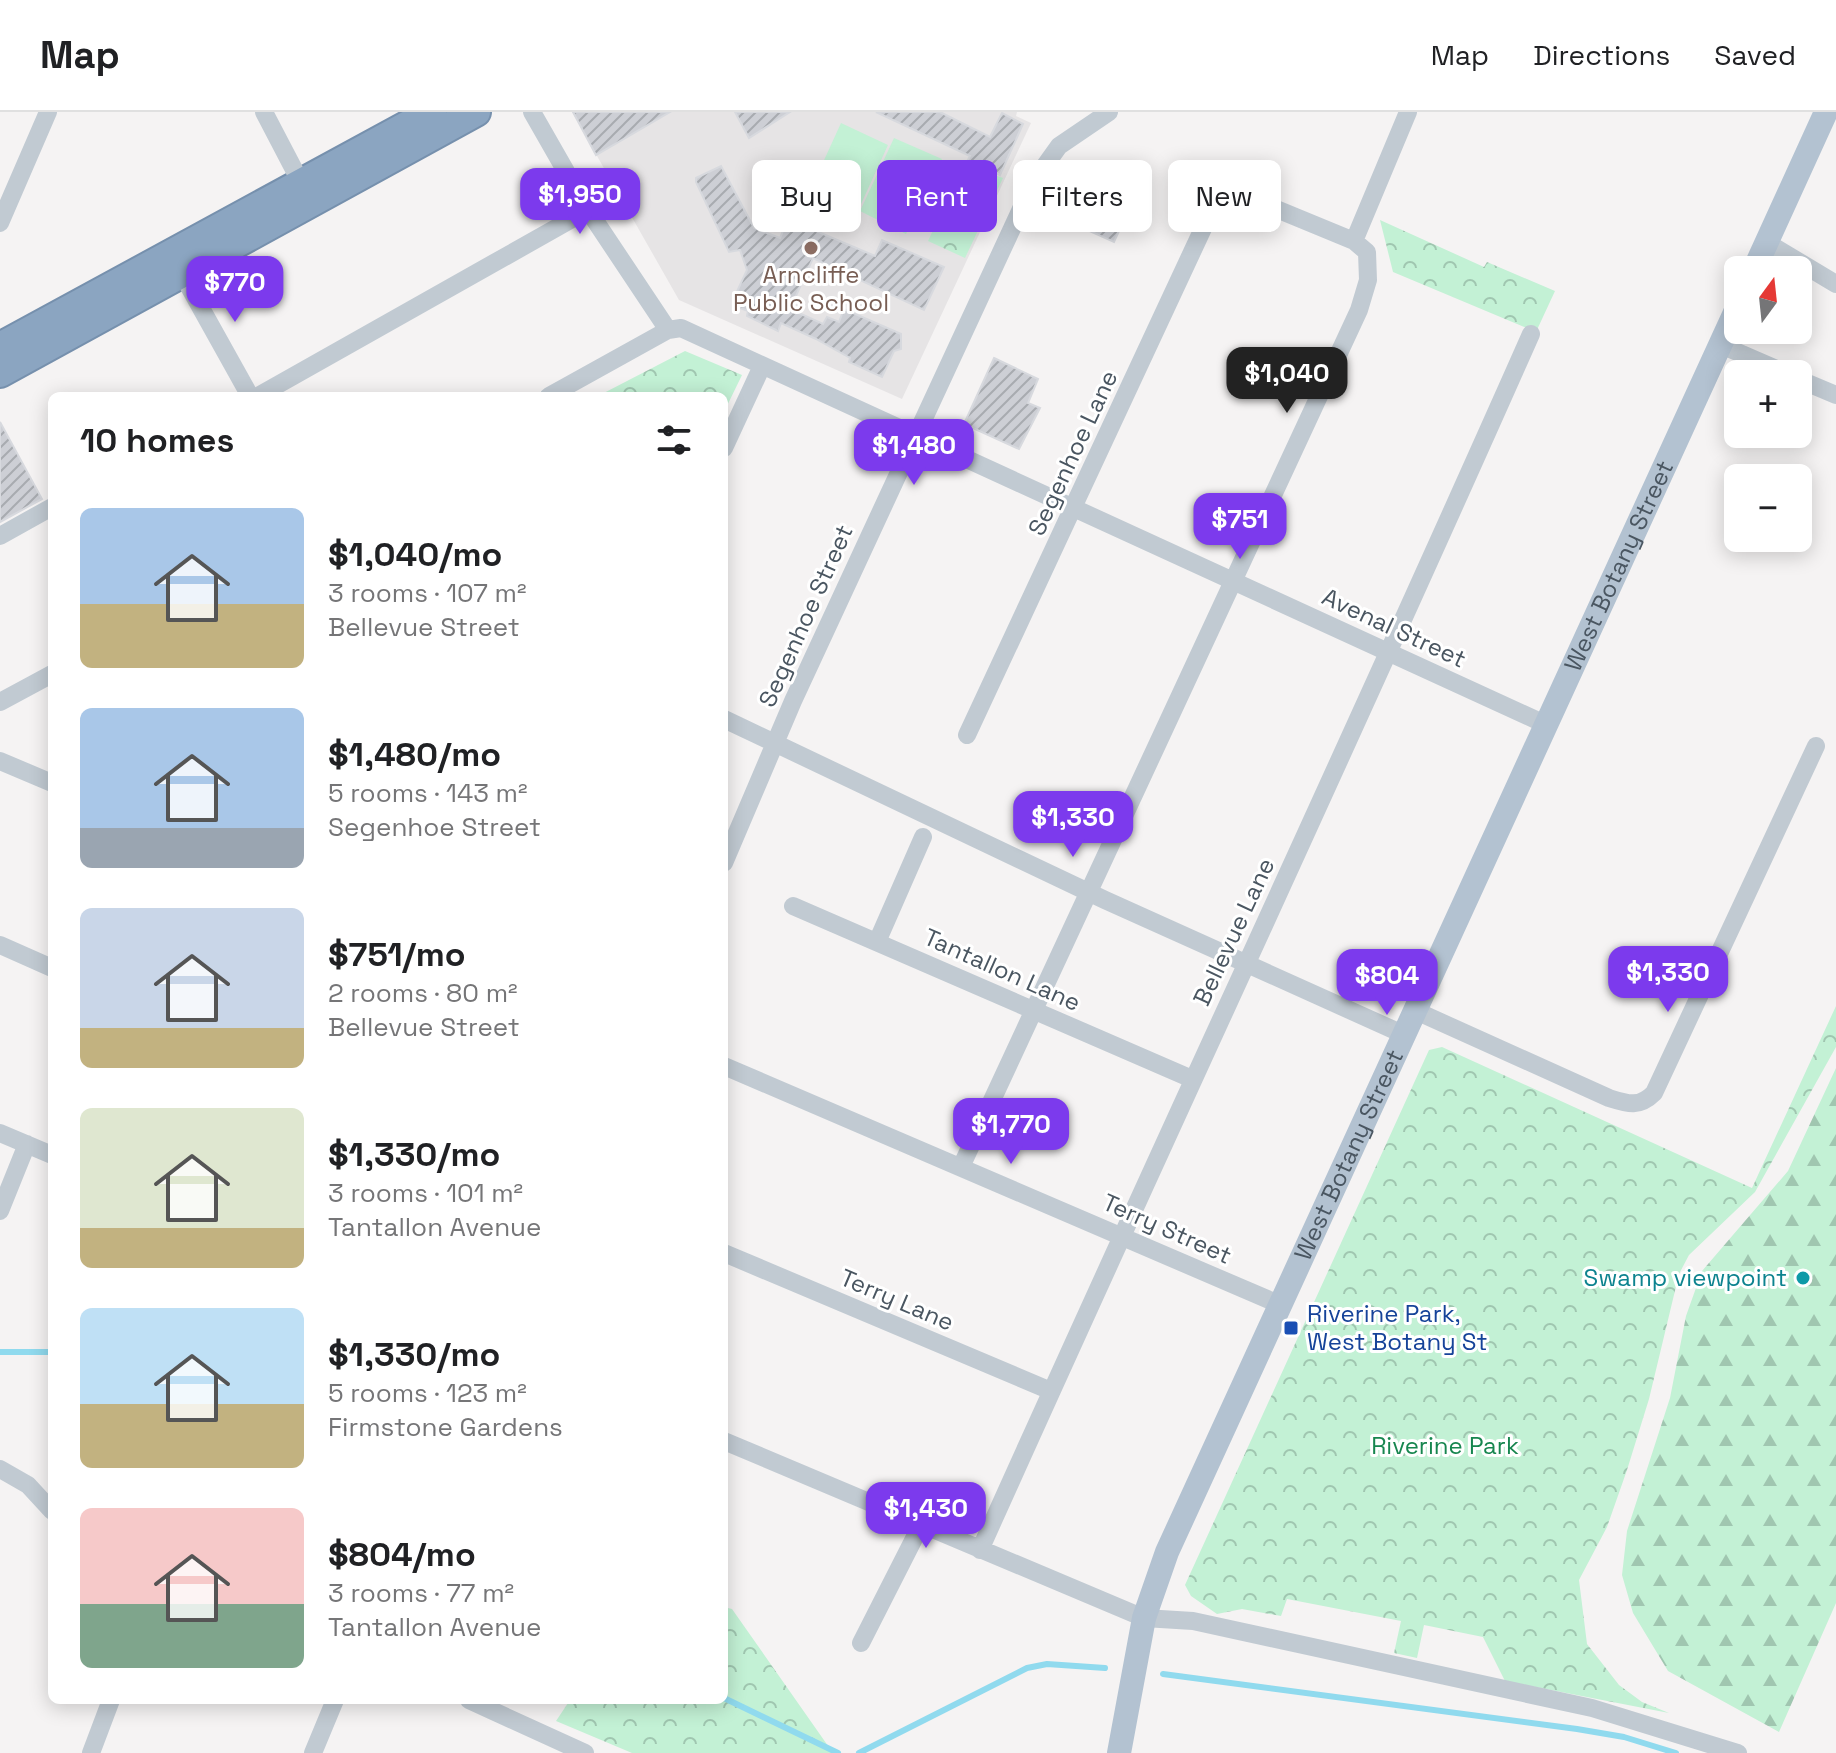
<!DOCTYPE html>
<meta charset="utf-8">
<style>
:root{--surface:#fff;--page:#f6f6f6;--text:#202124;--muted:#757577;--line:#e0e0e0;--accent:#7c3aed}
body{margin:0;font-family:"Space Grotesk",sans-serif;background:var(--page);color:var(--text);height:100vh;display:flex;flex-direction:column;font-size:30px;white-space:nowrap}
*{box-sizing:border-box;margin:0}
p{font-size:26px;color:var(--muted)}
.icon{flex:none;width:44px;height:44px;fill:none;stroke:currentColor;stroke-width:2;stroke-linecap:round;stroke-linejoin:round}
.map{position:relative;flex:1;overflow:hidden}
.panel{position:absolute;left:48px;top:280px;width:680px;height:1312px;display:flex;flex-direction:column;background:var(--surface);border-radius:12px;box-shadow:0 4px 20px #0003}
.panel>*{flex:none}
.top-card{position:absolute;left:752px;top:48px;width:760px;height:72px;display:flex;gap:16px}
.needle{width:52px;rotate:15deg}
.controls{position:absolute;left:1724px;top:144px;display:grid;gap:16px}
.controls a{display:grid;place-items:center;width:88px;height:88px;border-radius:12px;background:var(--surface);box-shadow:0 4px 20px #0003;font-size:40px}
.price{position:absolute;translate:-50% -68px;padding:0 18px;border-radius:16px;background:var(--accent);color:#fff;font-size:26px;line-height:52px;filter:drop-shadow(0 2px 4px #0008)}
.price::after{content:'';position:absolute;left:50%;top:48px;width:24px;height:18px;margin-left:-12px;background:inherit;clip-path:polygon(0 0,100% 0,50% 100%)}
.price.on{background:#222;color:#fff}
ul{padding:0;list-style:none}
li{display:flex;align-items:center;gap:24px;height:200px;padding:0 32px}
li span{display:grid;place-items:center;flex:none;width:224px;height:160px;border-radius:12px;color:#555}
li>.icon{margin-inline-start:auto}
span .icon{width:96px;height:96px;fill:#fffc;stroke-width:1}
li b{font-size:34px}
h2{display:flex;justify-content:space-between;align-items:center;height:96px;padding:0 32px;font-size:34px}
.pill{padding:0 28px;border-radius:12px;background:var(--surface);box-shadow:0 4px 20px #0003;font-size:28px;line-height:72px}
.pill.on{background:var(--accent);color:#fff}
header{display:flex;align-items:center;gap:48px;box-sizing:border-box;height:112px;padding:0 40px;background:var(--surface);border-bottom:2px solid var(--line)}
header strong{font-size:38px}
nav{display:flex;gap:44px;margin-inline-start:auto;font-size:28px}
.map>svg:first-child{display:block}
.education{fill:#e6e4e5}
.forest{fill:url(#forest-firs)}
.park{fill:url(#park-crowns)}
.garden{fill:#c3f1d5}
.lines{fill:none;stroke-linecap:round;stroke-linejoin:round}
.stream{stroke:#90daee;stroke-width:6}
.building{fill:url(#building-hatch);stroke:#d7d9de;stroke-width:2}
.highway-casing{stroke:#7690ad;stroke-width:32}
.minor{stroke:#c1cad2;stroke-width:18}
.major{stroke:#b3c2d1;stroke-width:24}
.highway{stroke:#8ba5c1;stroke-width:28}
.education-dot{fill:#8d6e63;stroke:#fff;stroke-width:3}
.culture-dot{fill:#0f9aa8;stroke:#fff;stroke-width:3}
.transit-dot{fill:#1a4fb4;stroke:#fff;stroke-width:3}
.labels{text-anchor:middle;stroke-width:6;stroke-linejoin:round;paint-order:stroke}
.education-label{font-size:24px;fill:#785e54;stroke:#fff}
.street-label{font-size:24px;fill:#4a5661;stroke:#fff}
.culture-label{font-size:24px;fill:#0d838f;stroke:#fff;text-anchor:end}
.transit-label{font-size:24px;fill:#164399;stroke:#fff;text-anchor:start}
.park-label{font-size:24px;fill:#17864f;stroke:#fff}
</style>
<header>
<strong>Map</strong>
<nav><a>Map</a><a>Directions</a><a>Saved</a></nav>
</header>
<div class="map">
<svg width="1836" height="1641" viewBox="0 0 1836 1641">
<defs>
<pattern id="forest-firs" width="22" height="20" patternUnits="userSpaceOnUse" patternTransform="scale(2)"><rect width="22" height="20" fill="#c3f1d5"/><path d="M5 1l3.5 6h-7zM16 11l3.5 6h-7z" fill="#a0c6b0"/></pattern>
<pattern id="park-crowns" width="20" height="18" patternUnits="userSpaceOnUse" patternTransform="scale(2)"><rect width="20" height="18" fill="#c3f1d5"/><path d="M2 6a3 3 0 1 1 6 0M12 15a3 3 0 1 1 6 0" fill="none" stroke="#a0c6b0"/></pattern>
<pattern id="building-hatch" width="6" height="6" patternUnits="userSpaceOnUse" patternTransform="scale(2)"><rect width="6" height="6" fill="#cdcfd5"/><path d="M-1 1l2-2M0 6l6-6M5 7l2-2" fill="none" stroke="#a8abb0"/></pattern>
</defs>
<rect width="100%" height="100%" fill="#f5f3f3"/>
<path class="education" d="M 572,0 L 1017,0 L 1016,4 L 1031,11 L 902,287 L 679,188 Z"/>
<path class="forest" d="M 1836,956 L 1836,1491 L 1779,1620 L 1668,1559 L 1633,1501 L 1622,1463 L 1627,1419 L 1670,1286 L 1686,1204 L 1702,1159 L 1788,1059 Z"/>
<path class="park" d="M 964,52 L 1003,66 L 965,146 L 928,129 L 951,80 L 977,92 L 985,68 L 963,57 Z
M 1380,108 L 1484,155 L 1487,150 L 1555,179 L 1536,220 L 1393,160 Z
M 685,239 L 742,263 L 724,300 L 724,284 L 598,284 Z
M 1836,894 L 1836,935 L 1755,1080 L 1689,1143 L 1679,1162 L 1649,1287 L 1627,1358 L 1607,1415 L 1579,1468 L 1587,1532 L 1619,1573 L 1642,1590 L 1669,1601 L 1505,1569 L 1483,1525 L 1424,1513 L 1417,1546 L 1394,1541 L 1401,1509 L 1287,1487 L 1281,1504 L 1242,1497 L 1217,1502 L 1191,1484 L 1185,1473 L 1429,938 L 1442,935 L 1752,1076 Z
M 724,1495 L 732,1497 L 833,1641 L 632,1641 L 556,1609 L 570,1588 L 724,1588 Z"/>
<path class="garden" d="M 841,11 L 888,33 L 851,114 L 804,92 Z
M 894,26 L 942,47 L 906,122 L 860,99 Z"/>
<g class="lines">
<path class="stream" d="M 0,1240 L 52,1240
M 1163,1562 L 1577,1617 L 1624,1625 L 1676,1641
M 724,1586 L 838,1641
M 859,1641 L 1027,1556 L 1047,1552 L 1105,1556"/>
</g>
<path class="building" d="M 573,0 L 670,0 L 596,43 Z
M 735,0 L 790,0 L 749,26 Z
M 876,0 L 940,0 L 990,25 L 1002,1 L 1023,12 L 1000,63 L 989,57 L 977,92 L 951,80 L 970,44 Z
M 721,54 L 754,116 L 780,126 L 788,107 L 875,144 L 882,128 L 944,155 L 924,198 L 813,146 L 790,197 L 823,212 L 827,205 L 839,210 L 844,197 L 901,222 L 901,237 L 894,239 L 882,265 L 849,250 L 850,246 L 816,227 L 781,211 L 778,219 L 747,204 L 748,199 L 735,194 L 738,188 L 734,186 L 747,158 L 740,138 L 729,140 L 696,70 L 696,66 Z
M 1066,82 L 1124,108 L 1114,130 L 1056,104 Z
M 994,246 L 1038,267 L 1028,291 L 1040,296 L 1019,337 L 964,312 Z
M 0,310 L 42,387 L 0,410 Z"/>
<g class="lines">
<defs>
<path id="highway" d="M 0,235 L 432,0
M 0,261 L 476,0"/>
</defs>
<use href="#highway" class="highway-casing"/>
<path class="minor" d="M 264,0 L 300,69
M 532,0 L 588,98 L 668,218
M 0,111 L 48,0
M 1354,129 L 1408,0
M 1766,130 L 1836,172
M 182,162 L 250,284
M 1721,233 L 1788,262
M 1798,267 L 1836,283
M 258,284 L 588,98
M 549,284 L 668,218 L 681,216 L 1547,613
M 724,336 L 762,254
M 0,424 L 52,395
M 0,590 L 52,562
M 724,607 L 1105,788 L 1405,923
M 0,649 L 52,671
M 724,751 L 793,589 L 1034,69 L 1059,34 L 1109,0
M 793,794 L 1192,967
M 877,830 L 923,725
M 0,833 L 52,856
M 1416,899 L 1609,986 C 1628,992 1639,996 1654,981 L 1816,634
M 724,954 L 1281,1193
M 0,1021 L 52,1043
M 961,1055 L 1359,198 L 1368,168 L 1367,140 L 1354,129 L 1240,82 L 1223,80 L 1213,95 L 967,623
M 0,1099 L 27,1032
M 724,1141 L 1051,1279
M 724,1329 L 1144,1506 L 1193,1509 L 1592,1596 L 1738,1641
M 0,1357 L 28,1373 L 52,1399
M 980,1438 C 1162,1032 1351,629 1531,222
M 861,1531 L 921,1413
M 469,1588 L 585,1641
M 91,1641 L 111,1588
M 313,1641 L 335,1588"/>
<g class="major">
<path d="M 1754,158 L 1826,0"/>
<path id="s1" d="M 1119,1641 L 1144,1506 L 1167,1440 L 1738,194"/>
</g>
<use href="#highway" class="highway"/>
</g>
<circle class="education-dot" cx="811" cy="136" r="8"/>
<circle class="culture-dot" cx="1803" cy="1166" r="8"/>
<rect class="transit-dot" x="1283" y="1208" width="16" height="16" rx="4"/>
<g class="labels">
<g class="education-label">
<text x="811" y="171">Arncliffe<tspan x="811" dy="28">Public School</tspan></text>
</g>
<g class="street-label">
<text transform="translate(1073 341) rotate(-65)" y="8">Segenhoe Lane</text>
<text dy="8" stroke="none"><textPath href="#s1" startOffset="1292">West Botany Street</textPath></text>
<text transform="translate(806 504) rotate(-66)" y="8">Segenhoe Street</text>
<text transform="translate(1394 516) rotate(25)" y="8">Avenal Street</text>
<text transform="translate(1234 820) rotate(-65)" y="8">Bellevue Lane</text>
<text transform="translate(1002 858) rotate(24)" y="8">Tantallon Lane</text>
<text dy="8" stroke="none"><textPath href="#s1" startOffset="644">West Botany Street</textPath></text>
<text transform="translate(1167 1117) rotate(24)" y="8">Terry Street</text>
<text transform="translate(897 1188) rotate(23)" y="8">Terry Lane</text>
</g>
<g class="culture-label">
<text x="1787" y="1174">Swamp viewpoint</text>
</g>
<g class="transit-label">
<text x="1307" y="1210">Riverine Park,<tspan x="1307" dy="28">West Botany St</tspan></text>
</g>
<g class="park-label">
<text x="1445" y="1342">Riverine Park</text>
</g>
</g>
</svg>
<div class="controls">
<a><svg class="needle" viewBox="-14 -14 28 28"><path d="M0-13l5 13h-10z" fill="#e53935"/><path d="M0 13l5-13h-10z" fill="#757577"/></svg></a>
<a>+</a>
<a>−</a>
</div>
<b class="price" style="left:580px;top:124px">$1,950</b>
<b class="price" style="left:235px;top:212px">$770</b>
<b class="price on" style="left:1287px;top:303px">$1,040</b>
<b class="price" style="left:914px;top:375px">$1,480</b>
<b class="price" style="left:1240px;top:449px">$751</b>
<b class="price" style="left:1073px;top:747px">$1,330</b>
<b class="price" style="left:1668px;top:902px">$1,330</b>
<b class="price" style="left:1387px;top:905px">$804</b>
<b class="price" style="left:1011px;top:1054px">$1,770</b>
<b class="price" style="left:926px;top:1438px">$1,430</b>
<div class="top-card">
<a class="pill">Buy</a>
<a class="pill on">Rent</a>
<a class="pill">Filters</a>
<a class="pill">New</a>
</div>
<section class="panel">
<h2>10 homes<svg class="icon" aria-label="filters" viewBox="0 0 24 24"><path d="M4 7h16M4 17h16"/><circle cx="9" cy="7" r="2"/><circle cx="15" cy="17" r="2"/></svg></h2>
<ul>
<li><span style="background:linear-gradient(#a9c7e8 60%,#c2b280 0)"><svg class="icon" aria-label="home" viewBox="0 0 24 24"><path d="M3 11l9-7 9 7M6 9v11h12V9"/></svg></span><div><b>$1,040/mo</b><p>3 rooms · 107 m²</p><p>Bellevue Street</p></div></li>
<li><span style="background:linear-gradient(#a9c7e8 75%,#9aa5b1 0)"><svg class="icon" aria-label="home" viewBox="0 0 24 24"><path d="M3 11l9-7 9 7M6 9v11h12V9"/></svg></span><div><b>$1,480/mo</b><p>5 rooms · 143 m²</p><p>Segenhoe Street</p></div></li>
<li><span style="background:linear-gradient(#c9d6e8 75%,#c2b280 0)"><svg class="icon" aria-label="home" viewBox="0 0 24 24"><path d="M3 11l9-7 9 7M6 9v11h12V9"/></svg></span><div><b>$751/mo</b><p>2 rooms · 80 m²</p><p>Bellevue Street</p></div></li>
<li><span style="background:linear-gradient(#dfe7d0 75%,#c2b280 0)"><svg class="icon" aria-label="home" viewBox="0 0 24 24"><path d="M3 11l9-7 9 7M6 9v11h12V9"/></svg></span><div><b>$1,330/mo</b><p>3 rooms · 101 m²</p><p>Tantallon Avenue</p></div></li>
<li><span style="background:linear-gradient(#bfe0f5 60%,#c2b280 0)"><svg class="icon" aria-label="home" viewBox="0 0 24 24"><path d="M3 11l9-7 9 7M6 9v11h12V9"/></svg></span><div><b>$1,330/mo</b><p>5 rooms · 123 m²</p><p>Firmstone Gardens</p></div></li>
<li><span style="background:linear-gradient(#f6c9c9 60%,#7fa58c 0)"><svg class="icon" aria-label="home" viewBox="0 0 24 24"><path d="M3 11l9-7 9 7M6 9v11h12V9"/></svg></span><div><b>$804/mo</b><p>3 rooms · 77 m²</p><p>Tantallon Avenue</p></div></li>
</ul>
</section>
</div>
